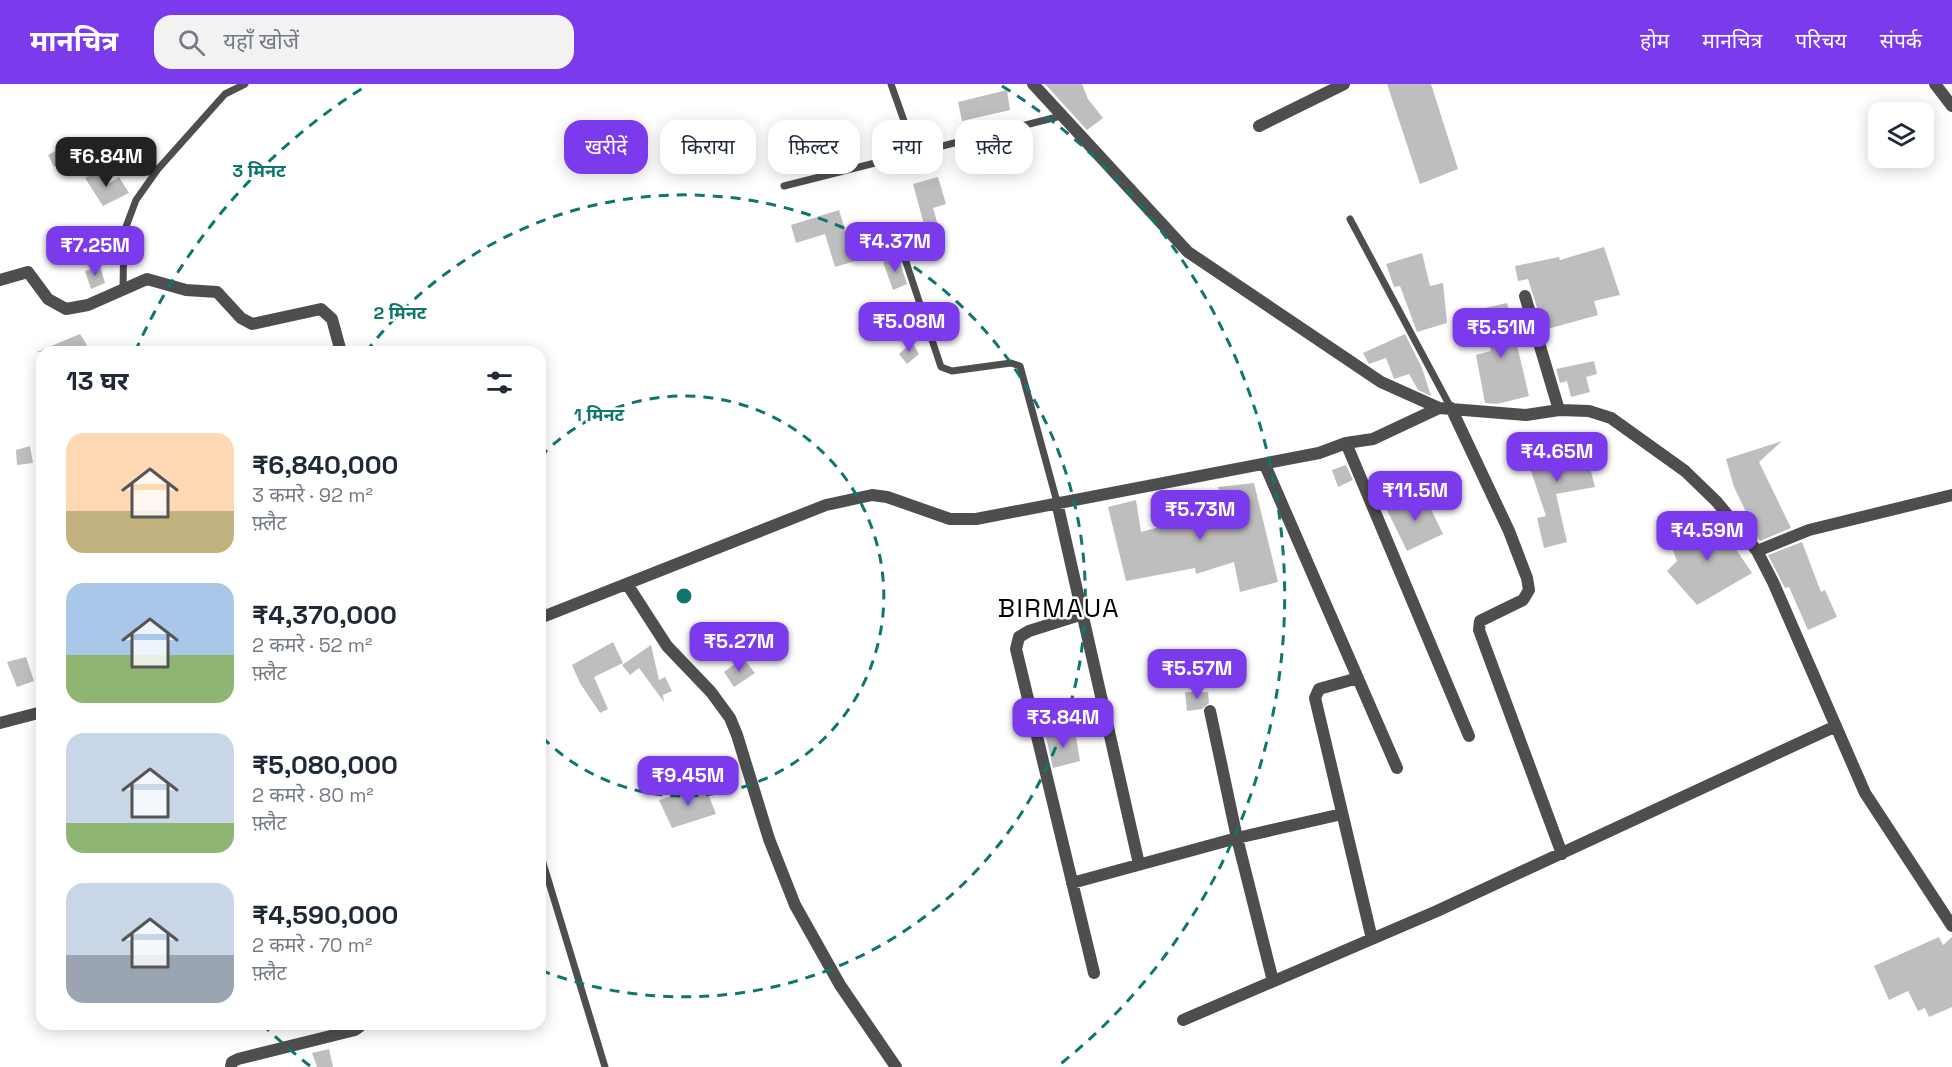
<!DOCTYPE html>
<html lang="hi">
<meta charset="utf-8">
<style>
:root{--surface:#fff;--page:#f2f2f3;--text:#1f2937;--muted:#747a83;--accent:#7c3aed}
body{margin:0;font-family:"Space Grotesk","Noto Sans Devanagari",sans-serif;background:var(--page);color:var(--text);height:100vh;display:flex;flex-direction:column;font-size:22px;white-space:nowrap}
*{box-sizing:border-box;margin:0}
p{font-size:20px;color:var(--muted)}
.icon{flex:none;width:33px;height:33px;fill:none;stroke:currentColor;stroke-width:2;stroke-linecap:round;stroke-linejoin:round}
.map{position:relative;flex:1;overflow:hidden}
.sheet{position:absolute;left:36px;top:262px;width:510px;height:684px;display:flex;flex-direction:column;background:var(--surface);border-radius:18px;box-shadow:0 3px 15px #0003}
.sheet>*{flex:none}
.banner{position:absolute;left:564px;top:36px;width:570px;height:54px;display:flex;gap:12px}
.buttons{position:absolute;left:1868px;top:18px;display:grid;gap:12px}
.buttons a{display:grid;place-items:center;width:66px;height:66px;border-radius:12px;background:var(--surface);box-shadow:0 3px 15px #0003;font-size:30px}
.price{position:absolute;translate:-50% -51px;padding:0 14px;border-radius:12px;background:var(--accent);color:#fff;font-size:20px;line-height:39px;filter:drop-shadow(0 2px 3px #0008)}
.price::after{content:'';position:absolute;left:50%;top:36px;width:18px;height:14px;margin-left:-9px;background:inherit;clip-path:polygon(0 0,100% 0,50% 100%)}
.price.current{background:#222;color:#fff}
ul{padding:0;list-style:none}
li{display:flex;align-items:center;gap:18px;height:150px;padding:0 30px}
li span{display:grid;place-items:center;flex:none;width:168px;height:120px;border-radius:18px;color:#555}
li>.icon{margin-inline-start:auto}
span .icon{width:72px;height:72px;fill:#fffc;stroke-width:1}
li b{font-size:26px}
h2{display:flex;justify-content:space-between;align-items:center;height:72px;padding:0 30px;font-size:26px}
.chip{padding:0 21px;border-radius:18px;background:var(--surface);box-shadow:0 3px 15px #0003;font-size:21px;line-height:54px}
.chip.current{background:var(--accent);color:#fff}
header{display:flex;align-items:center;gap:36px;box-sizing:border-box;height:84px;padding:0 30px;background:var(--accent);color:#fff}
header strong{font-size:28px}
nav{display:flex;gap:33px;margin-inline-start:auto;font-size:21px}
.search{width:420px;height:54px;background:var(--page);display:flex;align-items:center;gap:15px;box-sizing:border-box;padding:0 21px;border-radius:18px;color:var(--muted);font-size:22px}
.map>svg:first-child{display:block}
.building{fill:#bebebe}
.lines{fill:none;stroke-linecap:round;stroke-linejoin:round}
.lane{stroke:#4e4e4e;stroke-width:7}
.street{stroke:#4e4e4e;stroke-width:12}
.ring{fill:none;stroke:#0f766e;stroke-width:3;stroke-dasharray:10 8}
.labels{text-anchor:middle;stroke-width:5;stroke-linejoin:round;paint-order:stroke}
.quarter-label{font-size:26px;letter-spacing:1.5px;fill:#000;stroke:#fff}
.centre{fill:#0f766e;stroke:#fff;stroke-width:3}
.ring-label{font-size:18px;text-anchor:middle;font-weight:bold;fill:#0f766e;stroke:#fff;stroke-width:5;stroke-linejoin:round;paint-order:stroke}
</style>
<header>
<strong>मानचित्र</strong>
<div class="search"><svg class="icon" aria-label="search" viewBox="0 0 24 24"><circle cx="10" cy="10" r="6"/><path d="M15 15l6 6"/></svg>यहाँ खोजें</div>
<nav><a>होम</a><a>मानचित्र</a><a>परिचय</a><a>संपर्क</a></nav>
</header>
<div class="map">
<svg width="1952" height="983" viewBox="0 0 1952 983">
<rect width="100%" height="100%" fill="#fff"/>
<path class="building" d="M 1045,0 L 1082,0 L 1088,15 L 1103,34 L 1087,46 Z
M 1387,0 L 1431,0 L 1458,85 L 1420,100 Z
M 1007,6 L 1010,26 L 962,37 L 958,18 Z
M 81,53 L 89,66 L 54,83 L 48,71 Z
M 101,85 L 108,100 L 119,93 L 129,109 L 103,122 L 85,94 Z
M 938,93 L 946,120 L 933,124 L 940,148 L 927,152 L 913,100 Z
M 839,126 L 855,177 L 835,183 L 825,150 L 796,159 L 791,141 Z
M 1604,163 L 1620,211 L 1594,217 L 1598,231 L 1544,246 L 1528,195 L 1518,197 L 1515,182 L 1559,173 L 1560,176 Z
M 1422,169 L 1430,202 L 1443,199 L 1447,239 L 1417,248 L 1400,202 L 1394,203 L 1386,180 Z
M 898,173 L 907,200 L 893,206 L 883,178 Z
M 100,182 L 105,199 L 91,205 L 85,187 Z
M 1507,219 L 1529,312 L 1497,320 L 1485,319 L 1476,271 L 1491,267 L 1481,225 Z
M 80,250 L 87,261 L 73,268 L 37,268 Z
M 1405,250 L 1422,284 L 1431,312 L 1418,306 L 1409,290 L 1394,295 L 1386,274 L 1369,280 L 1363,269 Z
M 912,258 L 919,270 L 907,280 L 899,270 Z
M 1594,277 L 1597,290 L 1586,293 L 1590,308 L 1571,313 L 1567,297 L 1560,299 L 1556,285 Z
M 1542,357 L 1545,367 L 1583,357 L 1595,403 L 1556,410 L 1567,458 L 1544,464 L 1537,434 L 1546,432 L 1523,363 Z
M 1782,357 L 1759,378 L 1791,444 L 1760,457 L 1734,403 L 1726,375 Z
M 30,362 L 33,379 L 17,381 L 16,366 Z
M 1346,381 L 1353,396 L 1338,403 L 1332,386 Z
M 1254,399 L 1278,498 L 1240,508 L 1234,478 L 1196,490 L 1195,484 L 1126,497 L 1108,423 L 1136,416 L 1141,448 L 1223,426 L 1218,403 Z
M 1423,409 L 1443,450 L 1407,467 L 1387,426 Z
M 1715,434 L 1752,489 L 1697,521 L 1667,487 L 1677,477 L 1670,458 Z
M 1802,458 L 1821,508 L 1825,506 L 1837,533 L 1808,546 L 1789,503 L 1785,504 L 1768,471 Z
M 613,558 L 623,579 L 594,593 L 608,625 L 600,629 L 580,599 L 572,581 Z
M 651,561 L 659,596 L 665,593 L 672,607 L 663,611 L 664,618 L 639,584 L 630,591 L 622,581 Z
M 26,573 L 34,597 L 17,603 L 7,578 Z
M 743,574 L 755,589 L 734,603 L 724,588 Z
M 1185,608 L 1208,608 L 1209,619 L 1202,625 L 1187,627 Z
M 1075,647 L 1080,677 L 1053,684 L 1046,653 Z
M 705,702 L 716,730 L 672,744 L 659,716 Z
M 1939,853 L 1943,861 L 1952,853 L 1952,923 L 1929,933 L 1925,924 L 1918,927 L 1908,907 L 1889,916 L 1874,882 Z
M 329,965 L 333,983 L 317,983 L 312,969 Z"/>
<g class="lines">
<path class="lane" d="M 891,0 L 915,68
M 784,102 L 1061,32
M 1350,135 L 1451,324
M 905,175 L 941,283 L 952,287 L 1011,279 L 1020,282 L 1057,418
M 123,205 L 124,148 L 136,116 L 158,85 L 225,10 L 245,0
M 540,769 L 605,983"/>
<path class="street" d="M 1033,0 L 1188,168 L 1381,298 L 1439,324 L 1526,331 L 1559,326 L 1589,327 L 1611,334 L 1685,387 L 1717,418 L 1757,467 L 1773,498 L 1865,709 L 1952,842
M 1935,0 L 1952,22
M 1259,42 L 1344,0
M 0,196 L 28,188 L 48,215 L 66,225 L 88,221 L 147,195 L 186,206 L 217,208 L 241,234 L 252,240 L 321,225 L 332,235 L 341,268
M 1525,212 L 1559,326
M 1451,324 L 1509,447 L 1527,494 L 1529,506 L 1523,516 L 1480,537 L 1479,546 L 1562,770
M 1346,359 L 1469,652
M 1265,381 L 1397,684
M 1057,418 L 1139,780
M 1757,467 L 1809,446 L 1952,411
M 627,500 L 667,562 L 711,608 L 730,634 L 737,651 L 769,755 L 795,821 L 840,901 L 896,983
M 1083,530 L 1029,547 L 1019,553 L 1016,565 L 1094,889
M 540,534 L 826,421 L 872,411 L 887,413 L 950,435 L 976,435 L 1319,369 L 1346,359 L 1373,355 L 1439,324
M 1358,594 L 1319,605 L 1315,614 L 1372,855
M 1210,627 L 1237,754 L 1273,897
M 0,639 L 42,628
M 1072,799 L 1237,754 L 1342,730
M 1183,936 L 1437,827 L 1836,642
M 231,983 L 232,978 L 238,975 L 355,946 L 363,940"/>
</g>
<g class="ring">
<path d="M540 373A200 200 0 1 1 540 651"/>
<path d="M366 268A401 401 0 1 1 540 886"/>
<path d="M310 982A601 601 0 0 1 263 941M135 268A601 601 0 0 1 366 2M1002 2A601 601 0 0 1 1058 982"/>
</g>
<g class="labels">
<g class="quarter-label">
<text x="1059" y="533">BIRMAUA</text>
</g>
</g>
<circle cx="684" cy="512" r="9" class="centre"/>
<g class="ring-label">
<text x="259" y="93">3 मिनट</text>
<text x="400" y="235">2 मिनट</text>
<text x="599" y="337">1 मिनट</text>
</g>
</svg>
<div class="buttons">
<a><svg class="icon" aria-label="layers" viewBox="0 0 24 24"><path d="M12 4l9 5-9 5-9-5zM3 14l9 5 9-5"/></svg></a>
</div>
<b class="price current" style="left:106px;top:104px">₹6.84M</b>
<b class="price" style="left:895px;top:189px">₹4.37M</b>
<b class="price" style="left:95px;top:193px">₹7.25M</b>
<b class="price" style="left:909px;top:269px">₹5.08M</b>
<b class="price" style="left:1501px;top:275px">₹5.51M</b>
<b class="price" style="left:1557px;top:399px">₹4.65M</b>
<b class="price" style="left:1415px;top:438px">₹11.5M</b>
<b class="price" style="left:1200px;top:457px">₹5.73M</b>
<b class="price" style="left:1707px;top:478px">₹4.59M</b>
<b class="price" style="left:739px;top:589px">₹5.27M</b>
<b class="price" style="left:1197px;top:616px">₹5.57M</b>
<b class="price" style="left:1063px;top:665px">₹3.84M</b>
<b class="price" style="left:688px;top:723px">₹9.45M</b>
<div class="banner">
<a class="chip current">खरीदें</a>
<a class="chip">किराया</a>
<a class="chip">फ़िल्टर</a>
<a class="chip">नया</a>
<a class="chip">फ़्लैट</a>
</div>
<section class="sheet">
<h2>13 घर<svg class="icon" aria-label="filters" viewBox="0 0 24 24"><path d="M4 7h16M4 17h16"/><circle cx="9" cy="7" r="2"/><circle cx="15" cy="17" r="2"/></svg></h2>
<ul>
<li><span style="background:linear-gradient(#ffd9b3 65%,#c2b280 0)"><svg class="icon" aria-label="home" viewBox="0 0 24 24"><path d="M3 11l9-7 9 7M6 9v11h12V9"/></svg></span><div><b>₹6,840,000</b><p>3 कमरे · 92 m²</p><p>फ़्लैट</p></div></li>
<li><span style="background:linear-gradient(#a9c7e8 60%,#8fb573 0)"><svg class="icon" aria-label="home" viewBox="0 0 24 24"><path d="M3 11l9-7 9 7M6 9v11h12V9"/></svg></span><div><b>₹4,370,000</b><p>2 कमरे · 52 m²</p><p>फ़्लैट</p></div></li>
<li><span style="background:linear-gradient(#c9d6e8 75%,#8fb573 0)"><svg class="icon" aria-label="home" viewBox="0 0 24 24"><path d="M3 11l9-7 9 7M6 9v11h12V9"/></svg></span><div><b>₹5,080,000</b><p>2 कमरे · 80 m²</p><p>फ़्लैट</p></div></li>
<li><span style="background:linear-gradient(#c9d6e8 60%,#9aa5b1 0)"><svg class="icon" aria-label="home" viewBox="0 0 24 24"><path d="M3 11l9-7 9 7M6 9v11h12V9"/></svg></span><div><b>₹4,590,000</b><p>2 कमरे · 70 m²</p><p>फ़्लैट</p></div></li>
</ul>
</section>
</div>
